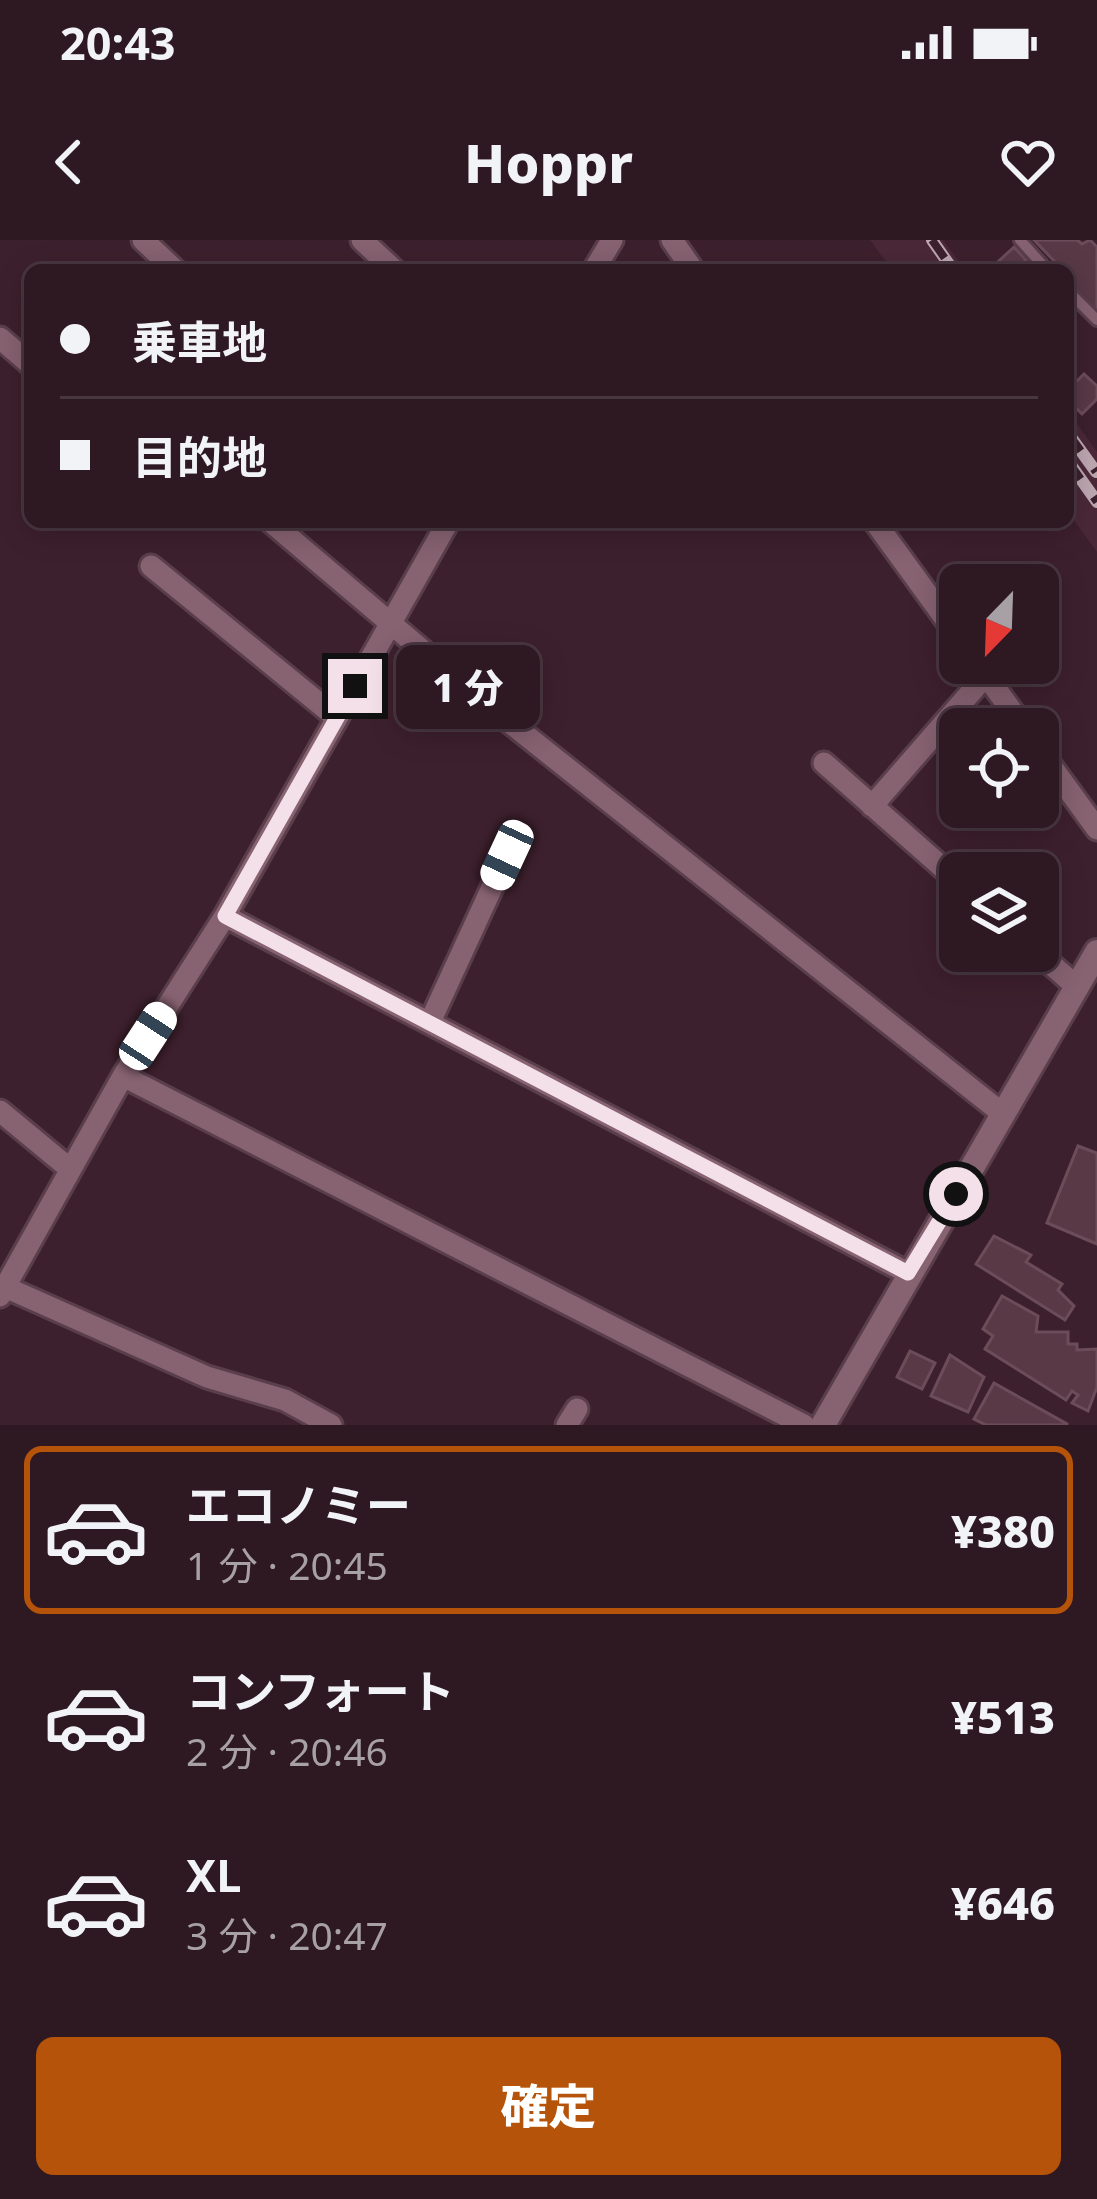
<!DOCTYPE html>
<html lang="ja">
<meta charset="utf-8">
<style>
:root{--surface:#2e1822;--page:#3a252f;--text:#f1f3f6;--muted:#a7a0a5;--line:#493740;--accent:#b45309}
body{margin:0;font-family:"Noto Sans","Noto Sans JP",sans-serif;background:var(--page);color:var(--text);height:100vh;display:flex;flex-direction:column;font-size:45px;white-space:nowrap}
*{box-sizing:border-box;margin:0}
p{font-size:39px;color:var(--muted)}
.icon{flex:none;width:66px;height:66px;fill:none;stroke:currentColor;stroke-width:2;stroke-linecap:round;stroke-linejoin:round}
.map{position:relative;height:1185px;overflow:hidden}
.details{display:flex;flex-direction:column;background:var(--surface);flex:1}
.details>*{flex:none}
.hud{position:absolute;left:24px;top:24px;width:1050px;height:264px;border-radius:18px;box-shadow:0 6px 30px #0003,0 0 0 3px var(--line);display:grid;align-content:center;height:264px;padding:0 36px;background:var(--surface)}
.needle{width:78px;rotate:203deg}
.controls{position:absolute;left:939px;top:324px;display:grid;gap:24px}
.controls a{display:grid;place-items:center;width:120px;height:120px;border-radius:18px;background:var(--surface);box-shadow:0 6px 30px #0003,0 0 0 3px var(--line);font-size:60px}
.end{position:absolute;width:54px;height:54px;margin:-27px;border:15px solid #f4e0e8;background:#111;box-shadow:0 0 0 6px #111}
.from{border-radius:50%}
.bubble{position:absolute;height:84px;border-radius:18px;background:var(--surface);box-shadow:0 6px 30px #0003,0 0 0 3px var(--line);font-size:39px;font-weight:800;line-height:84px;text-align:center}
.car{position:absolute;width:36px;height:72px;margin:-36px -18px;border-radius:15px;box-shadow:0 0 9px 3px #0007;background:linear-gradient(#fff 24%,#345 0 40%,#fff 0 76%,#345 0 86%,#fff 0)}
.hud b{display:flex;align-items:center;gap:42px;height:114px;font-size:45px}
.hud b+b{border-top:3px solid var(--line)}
.hud i{width:30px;height:30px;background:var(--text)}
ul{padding:21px 0 0;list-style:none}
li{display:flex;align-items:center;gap:36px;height:168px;margin:0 24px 18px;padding:0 12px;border:6px solid transparent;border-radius:18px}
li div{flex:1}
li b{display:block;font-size:45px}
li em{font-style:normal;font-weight:800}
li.on{border-color:var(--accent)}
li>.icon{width:108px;height:108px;stroke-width:1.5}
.primary-button{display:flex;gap:24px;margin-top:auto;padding:24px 36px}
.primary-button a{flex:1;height:138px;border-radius:18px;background:var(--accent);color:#fff;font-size:48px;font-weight:800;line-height:138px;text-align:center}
.status{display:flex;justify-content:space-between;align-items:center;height:84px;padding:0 60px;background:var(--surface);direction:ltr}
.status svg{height:33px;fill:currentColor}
header{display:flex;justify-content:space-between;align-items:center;height:156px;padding:0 36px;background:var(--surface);font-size:54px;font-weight:800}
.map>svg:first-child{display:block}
.built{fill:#4b2838}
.building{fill:#593946;stroke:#6d4c5a;stroke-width:3}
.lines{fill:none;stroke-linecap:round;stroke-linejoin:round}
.service-casing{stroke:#5a3f4b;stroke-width:16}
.minor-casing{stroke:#5a3f4b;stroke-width:27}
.tertiary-casing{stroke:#5a3f4b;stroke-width:30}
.service{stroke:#876271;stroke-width:10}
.minor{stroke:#876271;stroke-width:21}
.tertiary{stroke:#876271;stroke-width:24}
.rail-casing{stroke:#bea8b1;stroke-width:12}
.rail{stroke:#3d202d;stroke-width:8;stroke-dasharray:22;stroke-linecap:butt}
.route{stroke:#f4e0e8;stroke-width:15}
</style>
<div class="status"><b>20:43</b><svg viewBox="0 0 49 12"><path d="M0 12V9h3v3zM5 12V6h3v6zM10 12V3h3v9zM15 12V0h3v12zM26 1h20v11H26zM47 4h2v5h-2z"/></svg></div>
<header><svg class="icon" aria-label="back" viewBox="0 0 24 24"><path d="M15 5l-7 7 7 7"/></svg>Hoppr<svg class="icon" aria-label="heart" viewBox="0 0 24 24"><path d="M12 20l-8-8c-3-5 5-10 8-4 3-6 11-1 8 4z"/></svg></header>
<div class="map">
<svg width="1097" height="1185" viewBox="0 0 1097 1185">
<rect width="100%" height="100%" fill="#3d202d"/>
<path class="built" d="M870,0H943L965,30H892Z
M1068,171L1097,212V312L1068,272Z"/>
<path class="building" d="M1034,0H1077L1082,4L1090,0L1097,7V73L1068,42V30H1056L1058,25Z
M1014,7L1026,20L1015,30H989Z
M1084,134L1097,146V159L1082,174L1071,163L1074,160L1068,150Z
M1078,906L1097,913V1004L1047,983Z
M994,996L1031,1015L1026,1022L1062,1044L1058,1050L1074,1066L1065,1080L976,1024Z
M1002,1056L1038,1076L1036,1092H1068V1104H1077V1110L1097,1109V1147L1088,1171L1072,1163L1078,1155L1072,1151L1066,1160L985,1109L993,1096L983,1089Z
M910,1111L935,1123L922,1149L897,1137Z
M950,1115L984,1137L968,1172L931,1156Z
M994,1143L1067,1184V1185H986L974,1179Z"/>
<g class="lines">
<defs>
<path id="service" d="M1020,0L1047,30
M1068,51L1097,80"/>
<path id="minor" d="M143,0L175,30
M362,0L394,30
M672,0L693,30
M594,30L612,0
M0,98L30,124
M271,282L480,459L1003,874
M875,282L960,399
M151,326L337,478
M977,423L1025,489
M1038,508L1097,589
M824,523L960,643
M872,566L986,435
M225,676L908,1033
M1036,711L1077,747
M430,782L507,615
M123,836L804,1185
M0,871L70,929
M5,1047L207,1137L285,1160L331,1185
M0,1056L123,836L225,676L448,282
M567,1185L577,1169"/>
<path id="tertiary" d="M823,1185L1097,712"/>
</defs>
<use href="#service" class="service-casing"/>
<use href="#minor" class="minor-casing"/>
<use href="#tertiary" class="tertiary-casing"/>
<use href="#service" class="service"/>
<use href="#minor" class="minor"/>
<use href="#tertiary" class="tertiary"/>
<defs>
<path id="rail" d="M932,0L953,30
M1068,193L1096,232
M1068,221L1097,262"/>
</defs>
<use href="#rail" class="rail-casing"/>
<use href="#rail" class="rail"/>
</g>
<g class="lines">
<path class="route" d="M355,446L225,676L908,1033L956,954"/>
</g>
</svg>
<div class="controls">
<a><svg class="needle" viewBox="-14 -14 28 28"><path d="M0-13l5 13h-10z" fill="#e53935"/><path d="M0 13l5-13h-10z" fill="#a7a0a5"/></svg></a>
<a><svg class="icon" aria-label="locate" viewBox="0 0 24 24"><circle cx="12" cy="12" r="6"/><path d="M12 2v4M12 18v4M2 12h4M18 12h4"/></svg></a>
<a><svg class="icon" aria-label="layers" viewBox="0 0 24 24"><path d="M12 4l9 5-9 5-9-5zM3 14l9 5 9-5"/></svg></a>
</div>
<i class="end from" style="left:956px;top:954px"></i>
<i class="end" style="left:355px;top:446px"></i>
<div class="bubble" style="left:396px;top:405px;width:144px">1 分</div>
<i class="car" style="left:507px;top:615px;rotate:205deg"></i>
<i class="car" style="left:148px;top:796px;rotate:33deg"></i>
<div class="hud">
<b><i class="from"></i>乗車地</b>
<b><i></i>目的地</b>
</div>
</div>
<section class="details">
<ul>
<li class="on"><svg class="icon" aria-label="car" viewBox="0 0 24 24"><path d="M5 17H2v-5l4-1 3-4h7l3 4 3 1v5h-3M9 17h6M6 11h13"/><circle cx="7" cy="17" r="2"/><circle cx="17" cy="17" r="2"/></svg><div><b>エコノミー</b><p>1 分 · 20:45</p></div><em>¥380</em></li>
<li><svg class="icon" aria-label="car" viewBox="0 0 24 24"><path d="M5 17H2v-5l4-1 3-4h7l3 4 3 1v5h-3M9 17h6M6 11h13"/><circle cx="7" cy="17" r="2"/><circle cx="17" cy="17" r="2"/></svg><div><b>コンフォート</b><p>2 分 · 20:46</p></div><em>¥513</em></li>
<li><svg class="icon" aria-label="car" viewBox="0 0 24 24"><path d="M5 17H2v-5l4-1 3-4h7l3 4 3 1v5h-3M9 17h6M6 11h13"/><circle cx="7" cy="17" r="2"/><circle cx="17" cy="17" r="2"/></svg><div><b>XL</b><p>3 分 · 20:47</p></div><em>¥646</em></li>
</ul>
<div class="primary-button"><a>確定</a></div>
</section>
